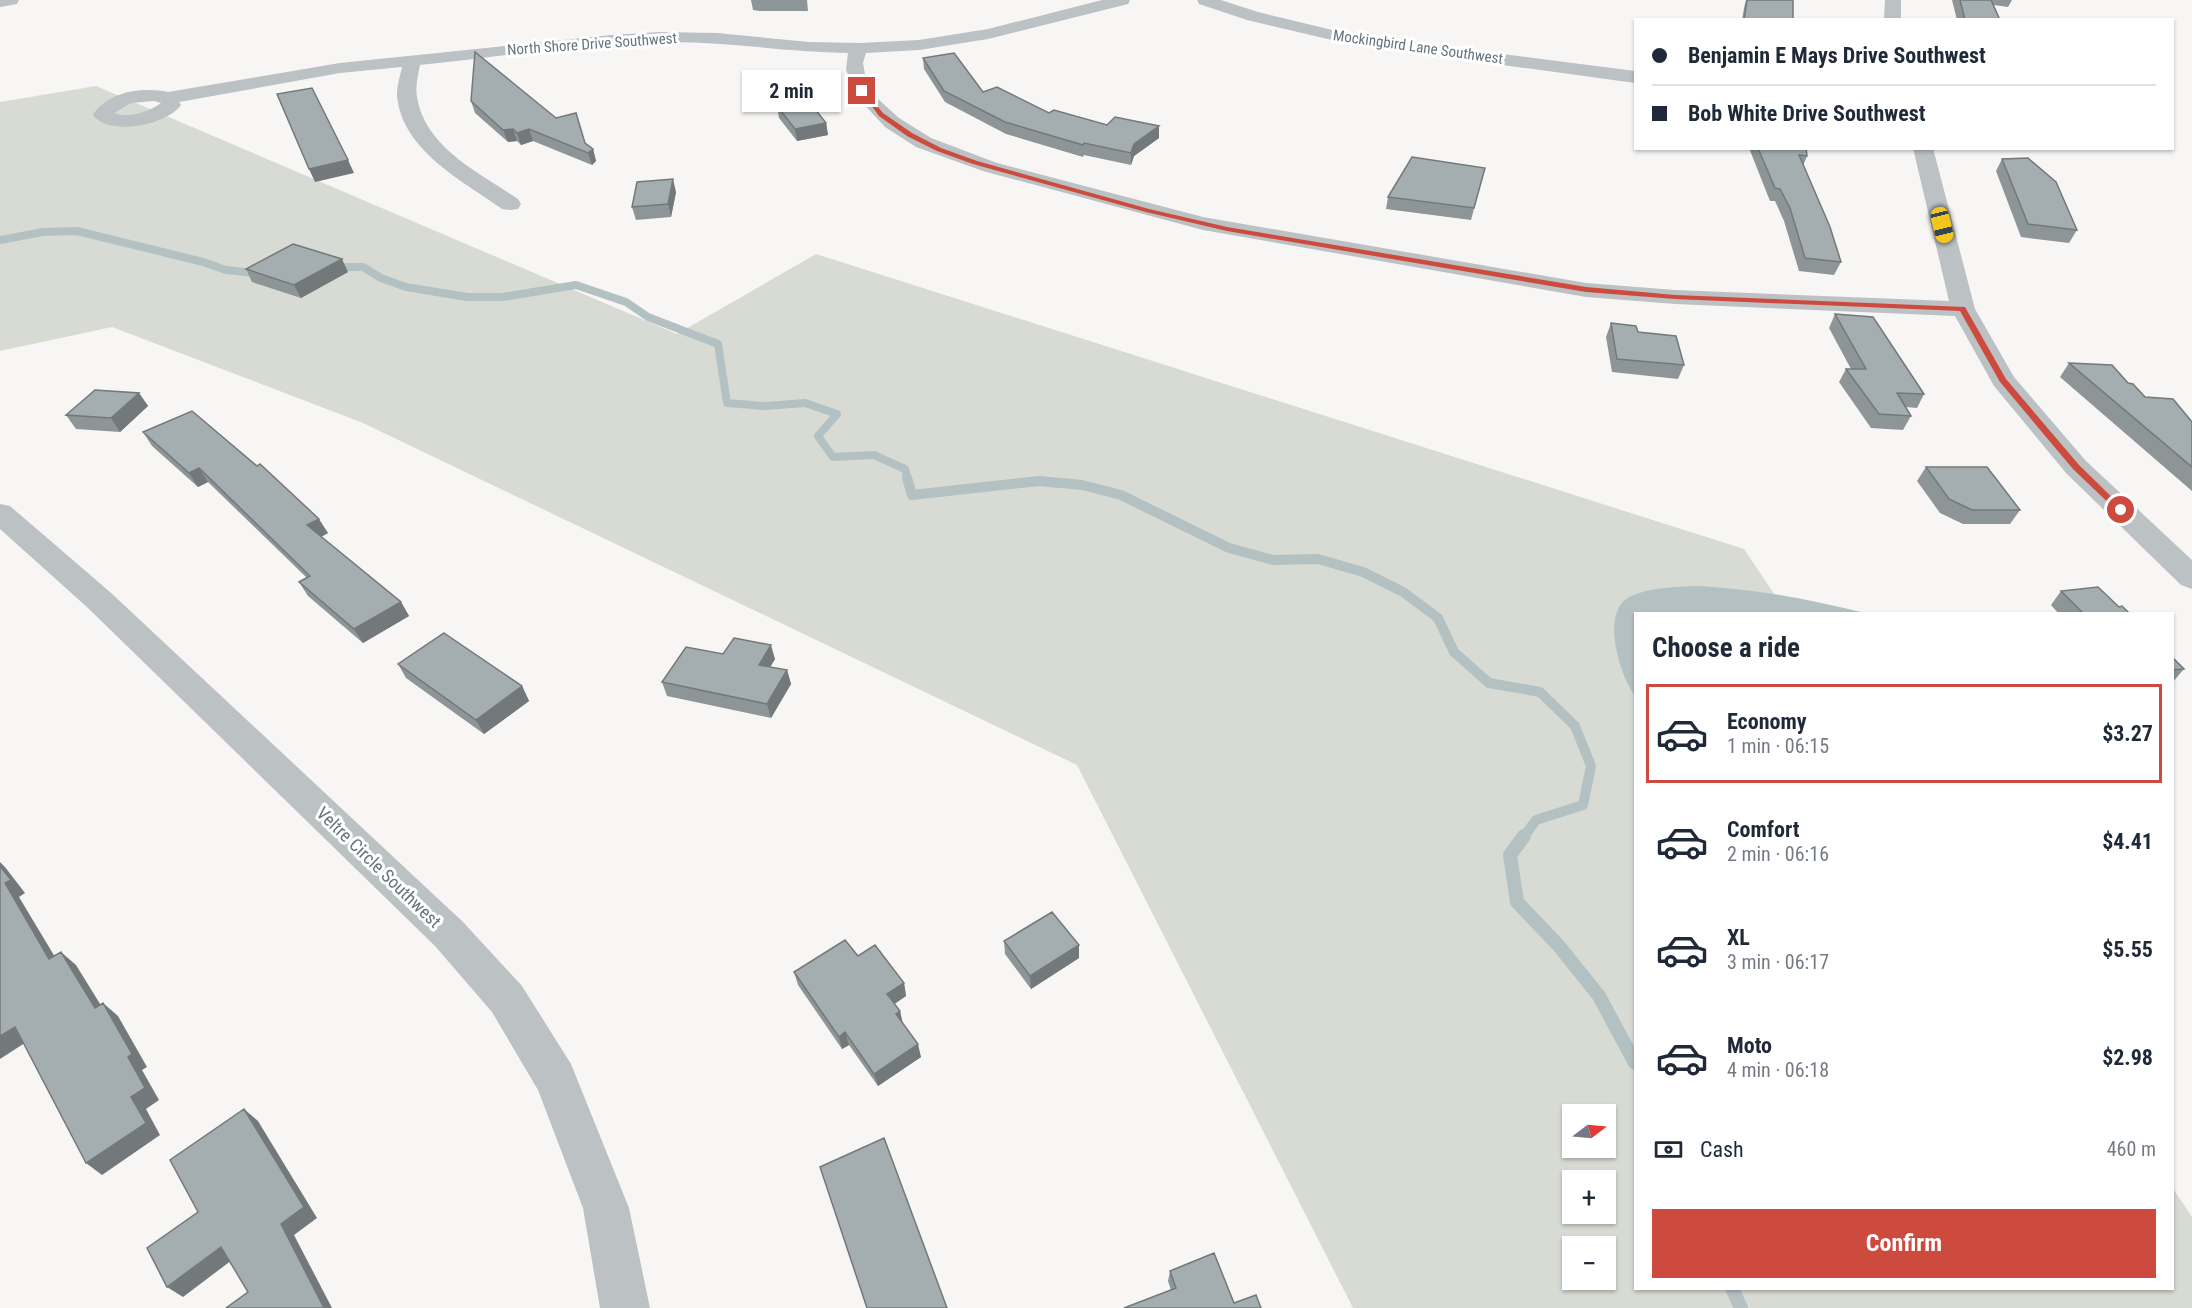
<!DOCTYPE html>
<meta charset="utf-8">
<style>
:root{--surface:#fff;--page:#f2f2f3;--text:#1f2937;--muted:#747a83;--line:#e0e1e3;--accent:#cd4a3e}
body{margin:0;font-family:"Roboto Condensed",sans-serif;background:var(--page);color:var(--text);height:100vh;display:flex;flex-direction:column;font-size:22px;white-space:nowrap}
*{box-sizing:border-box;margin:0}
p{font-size:20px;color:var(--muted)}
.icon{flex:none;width:33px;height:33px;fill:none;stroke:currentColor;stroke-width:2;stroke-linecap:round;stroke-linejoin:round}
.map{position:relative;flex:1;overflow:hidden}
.sheet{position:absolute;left:1634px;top:612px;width:540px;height:678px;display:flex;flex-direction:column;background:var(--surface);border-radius:0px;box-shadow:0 2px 4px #0004}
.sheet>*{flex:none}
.hud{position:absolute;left:1634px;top:18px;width:540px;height:132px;border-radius:0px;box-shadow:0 2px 4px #0004;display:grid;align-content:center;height:132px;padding:0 18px;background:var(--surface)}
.needle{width:39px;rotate:74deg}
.buttons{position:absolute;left:1562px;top:1104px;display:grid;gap:12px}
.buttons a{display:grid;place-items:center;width:54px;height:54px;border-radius:0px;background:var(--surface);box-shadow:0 2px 4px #0004;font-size:30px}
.end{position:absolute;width:27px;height:27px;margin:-14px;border:8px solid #cd4a3e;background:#fff;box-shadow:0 0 0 3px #fff}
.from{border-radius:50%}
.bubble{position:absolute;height:42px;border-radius:0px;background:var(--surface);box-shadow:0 2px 4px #0004;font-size:20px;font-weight:700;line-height:42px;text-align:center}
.car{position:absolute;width:18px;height:36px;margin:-18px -9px;border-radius:8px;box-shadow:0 0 4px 2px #0007;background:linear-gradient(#f5c518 24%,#345 0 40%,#f5c518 0 76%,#345 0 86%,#f5c518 0)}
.hud b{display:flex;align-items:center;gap:21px;height:57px;font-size:22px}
.hud b+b{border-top:2px solid var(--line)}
.hud i{width:15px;height:15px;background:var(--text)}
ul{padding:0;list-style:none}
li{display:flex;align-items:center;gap:18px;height:99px;margin:0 12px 9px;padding:0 6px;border:3px solid transparent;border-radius:0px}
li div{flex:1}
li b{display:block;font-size:22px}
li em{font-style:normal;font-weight:700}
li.on{border-color:var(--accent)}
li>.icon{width:54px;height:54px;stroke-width:1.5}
h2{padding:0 18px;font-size:27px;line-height:72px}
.pay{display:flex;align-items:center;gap:15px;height:66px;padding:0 18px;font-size:22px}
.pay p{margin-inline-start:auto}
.cta{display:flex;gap:12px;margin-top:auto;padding:12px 18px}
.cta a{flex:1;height:69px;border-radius:0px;background:var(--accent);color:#fff;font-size:24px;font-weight:700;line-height:69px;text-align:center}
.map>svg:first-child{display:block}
.green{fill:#d7dbd4;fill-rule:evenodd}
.water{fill:#b4c1c3}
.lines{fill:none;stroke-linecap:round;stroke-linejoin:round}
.stream-far2{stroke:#b4c1c3;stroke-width:8}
.stream-far1{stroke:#b4c1c3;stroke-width:10}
.stream{stroke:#b4c1c3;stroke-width:14}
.minor{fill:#bcc1c3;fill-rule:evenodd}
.wall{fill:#8d9597}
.shaded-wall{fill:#73797b}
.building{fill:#a4adb0;stroke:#73797b;stroke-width:1.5}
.route{fill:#cd4a3e}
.labels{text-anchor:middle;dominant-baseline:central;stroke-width:6;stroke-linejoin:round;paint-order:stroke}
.far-street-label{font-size:15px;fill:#66757b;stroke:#fff}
.street-label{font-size:18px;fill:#66757b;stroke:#fff}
</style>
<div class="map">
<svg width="2192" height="1308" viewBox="0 0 2192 1308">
<rect width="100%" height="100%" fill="#f7f6f4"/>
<path class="green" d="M96,86L677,334L816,254L1744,549L1787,613L1635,614V1288H2172V1187L2192,1217V1308H1353L1077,765L363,423L112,327L0,351V102ZM1572,1114H1605V1148H1572ZM1572,1180H1605V1214H1572ZM1572,1246H1605V1280H1572Z"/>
<path class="water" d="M1698,586C1755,589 1809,599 1865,613L1635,614V696C1620,676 1600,613 1629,597C1649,587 1676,587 1698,586Z"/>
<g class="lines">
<path class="stream-far2" d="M0,240L43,232L77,231L203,262L226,270L262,274
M331,267H363L381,278L406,287L467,297H503L576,285L626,302L648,317L718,344L727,403L765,406L805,403L837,414L818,436L833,457L874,455L905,469L908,480"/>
<path class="stream-far1" d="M907,478L912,495L1039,481L1082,485L1121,495L1229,548L1273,560L1318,559L1363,572L1403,592L1438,618L1454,652L1489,683L1540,692L1575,726L1591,766L1583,805L1536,820L1523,838"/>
<path class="stream" d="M1524,836L1510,855L1517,902L1559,946L1599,996L1635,1063
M1732,1288L1741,1308"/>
<path class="minor" d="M0,0H19L17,4L0,7Z
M1102,0H1130L1128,4L988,39L919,50L866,53L863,63L865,74L878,99L899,118L931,138L997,163L1203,217L1586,283L1675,290L1949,301L1913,148H1933L1975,309L2014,377L2086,461L2192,560V589L2181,585L2066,473L1994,386L1955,316L1675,304L1586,297L1203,230L983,171L916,147L885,127L859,99L846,70L848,53C785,52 724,41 661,42C581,43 500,57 420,65C418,75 415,87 417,97C425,148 480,173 518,199L521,204L518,209L510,210L502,209C463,181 401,150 397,95C397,86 400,76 402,67L340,73L179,102L181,105C167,125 109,137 93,115C109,91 142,87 168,92L340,63L611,35L660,32L717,33L809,42L860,43L919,40L988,29ZM154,101L161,103C148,112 129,119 114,113L131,103Z
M1197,0H1221L1258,12L1349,34L1635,71V83L1349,44L1247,20L1199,4Z
M1885,0H1901V20H1884Z
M0,504L10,506L110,592L463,922L522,986L571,1064L629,1208L650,1308H600L583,1208L538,1090L492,1012L435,946L88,608L0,529Z"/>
</g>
<path class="wall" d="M751,0H807L808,11H760L753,10Z
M1746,0H1793V20H1742L1744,8Z
M1952,0H2012L2008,7L1994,5L2000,20H1957Z
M923,58L983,92L1049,113L1107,125L1159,126V138L1134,156L1131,165L1084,155L1083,157L1006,134L945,102L924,69Z
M471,101L585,143L593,149L596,161L592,165L533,141L521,145L517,141L508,142L475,113Z
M777,106L826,123L828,135L797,141L779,118Z
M1749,148H1806L1807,156L1803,166L1841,262L1834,275L1799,271L1784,221L1775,201H1770Z
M2002,159L2077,230L2069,243L2021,237L1996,171Z
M1485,168L1471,220L1386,209L1388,197Z
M676,192L671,217L636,220L632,207Z
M246,269L348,272L301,298L252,282Z
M1835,314L1924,394L1917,408L1906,407L1911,416L1903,430L1871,428L1839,382L1846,369H1851L1829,328Z
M1611,323L1684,365L1678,379L1612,372L1606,337Z
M2069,363L2128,383L2145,397L2192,422V491L2060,377Z
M139,393L148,406L120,432L76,429L66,415Z
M143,432L328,533L321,537L401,602L409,616L363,643L308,596L299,582L307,578L208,482L198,487L152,446Z
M1926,467L2020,510L2010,524H1963L1940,513L1917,481Z
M2061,591L2119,607L2130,614H2059L2051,605Z
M723,654L775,659L770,667L787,670L791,684L771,718L667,696L662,682Z
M2172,657L2184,669L2172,683Z
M398,664L522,686L529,701L484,734L406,678Z
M1004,941L1079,945V958L1031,989L1005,954Z
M858,956L904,983L906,996L894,1004L900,1011L902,1023L921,1057L878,1086L849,1045L842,1049L798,985L794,972Z
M1170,1271L1234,1303L1171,1290L1168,1281Z"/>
<path class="shaded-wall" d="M826,123L828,135L797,141L795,129Z
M1159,126V138L1134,156L1131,165V153L1134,144Z
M513,129L517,141L508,142L503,130Z
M529,129L533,141L521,145L517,133Z
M593,149L596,161L592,165L588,153Z
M348,160L354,173L315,182L309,169Z
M673,179L676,192L671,217L668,204Z
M342,259L348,272L301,298L294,285Z
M139,393L148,406L120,432L111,418Z
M199,468L208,482L198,487L189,473Z
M319,519L328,533L315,540L307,525Z
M401,602L409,616L363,643L354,629Z
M771,645L775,659L763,679L759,665Z
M787,670L791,684L771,718L767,704Z
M522,686L529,701L484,734L476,720Z
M0,862L5,867L25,893L19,897L64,972L49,959L5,883L0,866Z
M1079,945V958L1031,989L1030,976Z
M61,952L76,965L110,1020L95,1008Z
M904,983L906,996L890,1007L887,994Z
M103,1003L118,1016L147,1067L142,1070L159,1100L146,1109L160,1135L102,1175L86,1163L131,1097Z
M900,1011L903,1024L896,1014Z
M15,1027L31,1039L0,1059V1036Z
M845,1032L849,1045L842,1049L839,1037Z
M918,1044L921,1057L878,1086L874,1074Z
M244,1109L258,1121L317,1218L294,1235L332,1308H324L281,1224Z
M221,1247L236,1257L183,1297L167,1287Z"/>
<path class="building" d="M1747,0H1793V20H1744Z
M1960,0H1991L2000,20H1965Z
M475,52L556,118L576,113L585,143L593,149L588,153L529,129L517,133L513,129L503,130L471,101Z
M954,53L983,92L997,87L1049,113L1054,110L1107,125L1115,117L1159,126L1134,144L1131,153L1084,143L1083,145L1005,122L944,91L923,58Z
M312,88L348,160L309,169L277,94Z
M808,100L826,123L795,129L777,106Z
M1758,148H1806L1807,156L1799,155L1830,227L1841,262L1805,258L1790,208L1780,189L1775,188Z
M1412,157L1485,168L1474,208L1388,197Z
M2028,158L2056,182L2077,230L2028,224L2002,159Z
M673,179L668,204L632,207L637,182Z
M293,244L342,259L294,285L246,269Z
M1835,314L1873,317L1924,394L1897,393L1911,416L1879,414L1846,369H1866Z
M1611,323L1636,326L1638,332L1676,336L1684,365L1617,359Z
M2069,363L2112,365L2128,383L2133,384L2145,397L2173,399L2192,422V467Z
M95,390L139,393L111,418L66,415Z
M192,411L257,466L260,464L319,519L307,525L401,602L354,629L299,582L310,576L199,468L189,473L143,432Z
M1926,467H1987L2020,510H1972L1949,499Z
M2098,587L2119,607L2122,606L2130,614H2084L2061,591Z
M444,633L522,686L476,720L398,664Z
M734,638L771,645L759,665L787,670L767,704L662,682L686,647L723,654Z
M2172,657L2184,669L2172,670Z
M0,866L11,880L5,883L49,959L61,952L95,1008L103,1003L132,1054L128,1057L145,1088L131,1097L146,1123L86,1163L15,1027L0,1036Z
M1052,912L1079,945L1030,976L1004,941Z
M845,940L858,956L875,945L904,983L887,994L900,1011L896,1014L918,1044L874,1074L845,1032L839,1037L794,972Z
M244,1109L304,1207L281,1224L324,1308H226L248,1292L221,1247L167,1287L147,1248L198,1212L170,1160Z
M884,1138L947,1308H867L820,1167Z
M1214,1253L1234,1303L1256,1295L1261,1308H1124L1176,1288L1170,1271Z"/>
<path class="route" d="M860,90H864L883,113L912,133L941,148L977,161L1149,209L1227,227L1586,287L1675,295L1965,307L2006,379L2079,465L2125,510L2118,512L2073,469L2000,382L1960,311L1675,299L1586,292L1227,231L1146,212L973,164L937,151L907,136L879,116Z"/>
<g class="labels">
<g class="far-street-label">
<text transform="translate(592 44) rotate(-4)">North Shore Drive Southwest</text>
<text transform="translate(1418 47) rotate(8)">Mockingbird Lane Southwest</text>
</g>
<g class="street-label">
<text transform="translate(379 867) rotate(44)">Veltre Circle Southwest</text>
</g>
</g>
</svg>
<div class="buttons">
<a><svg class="needle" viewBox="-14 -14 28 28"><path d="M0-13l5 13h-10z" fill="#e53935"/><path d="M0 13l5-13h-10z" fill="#747a83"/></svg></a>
<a>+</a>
<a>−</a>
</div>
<i class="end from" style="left:2121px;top:510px"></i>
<i class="end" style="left:862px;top:91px"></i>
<div class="bubble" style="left:742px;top:70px;width:99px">2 min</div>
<i class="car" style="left:1942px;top:225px;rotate:166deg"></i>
<div class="hud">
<b><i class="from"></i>Benjamin E Mays Drive Southwest</b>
<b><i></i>Bob White Drive Southwest</b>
</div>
<section class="sheet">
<h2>Choose a ride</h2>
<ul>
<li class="on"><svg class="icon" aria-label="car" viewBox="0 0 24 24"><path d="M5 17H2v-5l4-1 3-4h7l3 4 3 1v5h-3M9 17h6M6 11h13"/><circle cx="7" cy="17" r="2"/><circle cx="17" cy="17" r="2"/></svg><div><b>Economy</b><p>1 min · 06:15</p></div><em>$3.27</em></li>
<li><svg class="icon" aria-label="car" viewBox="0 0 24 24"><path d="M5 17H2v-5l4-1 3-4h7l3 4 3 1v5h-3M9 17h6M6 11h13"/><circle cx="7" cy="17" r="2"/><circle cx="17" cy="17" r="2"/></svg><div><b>Comfort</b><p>2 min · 06:16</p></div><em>$4.41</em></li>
<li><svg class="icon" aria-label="car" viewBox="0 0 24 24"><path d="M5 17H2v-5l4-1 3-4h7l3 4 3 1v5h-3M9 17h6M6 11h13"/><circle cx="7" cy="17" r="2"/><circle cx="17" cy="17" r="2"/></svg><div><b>XL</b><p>3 min · 06:17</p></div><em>$5.55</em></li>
<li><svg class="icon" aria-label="car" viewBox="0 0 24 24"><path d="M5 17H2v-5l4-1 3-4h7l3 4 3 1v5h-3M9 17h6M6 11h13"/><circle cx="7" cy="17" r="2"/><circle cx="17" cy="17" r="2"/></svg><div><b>Moto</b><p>4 min · 06:18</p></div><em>$2.98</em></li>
</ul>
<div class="pay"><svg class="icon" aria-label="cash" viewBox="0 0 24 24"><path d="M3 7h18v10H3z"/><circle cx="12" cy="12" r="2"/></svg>Cash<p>460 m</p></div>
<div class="cta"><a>Confirm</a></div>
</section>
</div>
